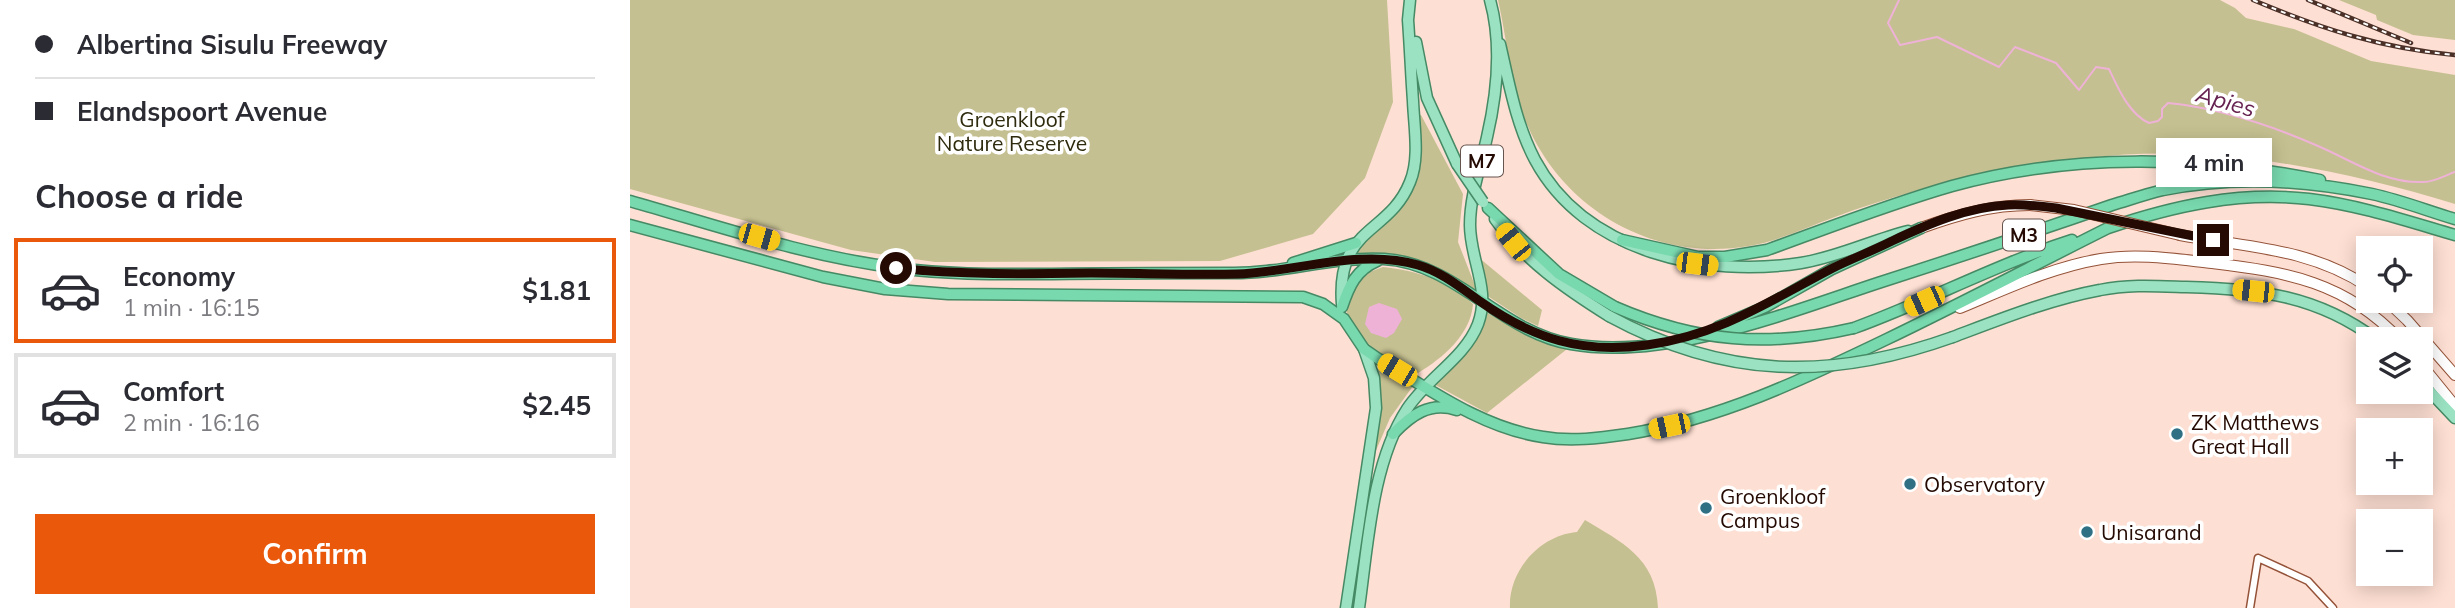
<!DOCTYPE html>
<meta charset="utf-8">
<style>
:root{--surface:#fff;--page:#f2f2f3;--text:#2b2b33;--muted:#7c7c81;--line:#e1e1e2;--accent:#ea580c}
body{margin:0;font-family:Mulish,sans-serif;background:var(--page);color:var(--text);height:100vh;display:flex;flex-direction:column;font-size:26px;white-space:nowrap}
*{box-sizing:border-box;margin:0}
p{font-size:23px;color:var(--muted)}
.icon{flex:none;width:38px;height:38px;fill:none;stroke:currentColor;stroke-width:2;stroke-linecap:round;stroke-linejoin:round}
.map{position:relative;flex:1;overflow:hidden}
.sheet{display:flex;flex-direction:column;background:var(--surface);width:630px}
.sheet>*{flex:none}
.guide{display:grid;align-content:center;height:154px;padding:0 35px;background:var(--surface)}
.buttons{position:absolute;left:1726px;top:236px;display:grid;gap:14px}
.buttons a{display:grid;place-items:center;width:77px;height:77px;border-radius:0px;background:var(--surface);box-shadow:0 4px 18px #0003;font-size:35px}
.end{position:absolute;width:32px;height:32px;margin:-16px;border:9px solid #240a02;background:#fff;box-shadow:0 0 0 4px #fff}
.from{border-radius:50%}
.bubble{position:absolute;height:49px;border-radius:0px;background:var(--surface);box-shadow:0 4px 18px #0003;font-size:23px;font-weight:700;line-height:49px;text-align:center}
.car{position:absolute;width:21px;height:42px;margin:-21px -10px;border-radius:9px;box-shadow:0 0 5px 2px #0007;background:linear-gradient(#f5c518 24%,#345 0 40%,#f5c518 0 76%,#345 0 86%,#f5c518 0)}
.guide b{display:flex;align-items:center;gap:24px;height:66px;font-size:26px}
.guide b+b{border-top:2px solid var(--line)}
.guide i{width:18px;height:18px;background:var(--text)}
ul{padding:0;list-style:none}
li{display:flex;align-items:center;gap:21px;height:105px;margin:0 14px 10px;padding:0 21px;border:4px solid var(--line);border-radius:0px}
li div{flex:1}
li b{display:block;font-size:26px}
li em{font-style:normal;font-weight:700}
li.on{border-color:var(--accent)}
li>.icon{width:63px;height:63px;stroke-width:1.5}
h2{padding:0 35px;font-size:32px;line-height:84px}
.button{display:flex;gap:14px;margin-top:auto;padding:14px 35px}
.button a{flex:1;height:80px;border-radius:0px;background:var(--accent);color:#fff;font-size:28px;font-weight:700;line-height:80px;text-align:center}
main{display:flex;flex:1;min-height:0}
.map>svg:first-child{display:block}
.green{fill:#c5c091}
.water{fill:#eeb2d7}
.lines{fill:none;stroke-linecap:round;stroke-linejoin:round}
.stream{stroke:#eeb2d7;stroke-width:2}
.minor-casing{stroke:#945238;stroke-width:9}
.secondary-casing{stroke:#945238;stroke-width:12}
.primary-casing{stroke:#458a65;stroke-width:13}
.trunk-casing{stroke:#458a65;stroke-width:13}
.minor{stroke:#fff;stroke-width:6}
.secondary{stroke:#fff;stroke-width:10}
.primary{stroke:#9ae2c2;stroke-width:10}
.trunk{stroke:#78d8ae;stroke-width:10}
.rail-casing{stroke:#4b3027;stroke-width:4.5}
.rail{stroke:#fff;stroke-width:2;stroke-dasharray:5;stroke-linecap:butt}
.secondary-bridge-casing{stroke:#945238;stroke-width:12;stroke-linecap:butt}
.primary-bridge-casing{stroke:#458a65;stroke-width:13;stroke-linecap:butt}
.trunk-bridge-casing{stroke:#458a65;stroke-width:13;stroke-linecap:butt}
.secondary-bridge{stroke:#fff;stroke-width:10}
.primary-bridge{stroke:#9ae2c2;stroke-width:10}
.trunk-bridge{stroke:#78d8ae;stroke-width:10}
.route{stroke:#240a02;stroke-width:9}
.poi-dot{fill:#307084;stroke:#fff;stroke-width:2.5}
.labels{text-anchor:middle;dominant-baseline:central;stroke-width:7;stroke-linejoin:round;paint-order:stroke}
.shield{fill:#fff;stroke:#66544e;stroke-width:2}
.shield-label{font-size:19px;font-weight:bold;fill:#240a02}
.park-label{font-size:21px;fill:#2e2a0d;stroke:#fff}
.poi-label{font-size:21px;fill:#240a02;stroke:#fff;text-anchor:start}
.water-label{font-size:23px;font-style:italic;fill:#652150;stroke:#fff}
</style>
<main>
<section class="sheet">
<div class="guide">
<b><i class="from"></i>Albertina Sisulu Freeway</b>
<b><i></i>Elandspoort Avenue</b>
</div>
<h2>Choose a ride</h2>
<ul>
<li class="on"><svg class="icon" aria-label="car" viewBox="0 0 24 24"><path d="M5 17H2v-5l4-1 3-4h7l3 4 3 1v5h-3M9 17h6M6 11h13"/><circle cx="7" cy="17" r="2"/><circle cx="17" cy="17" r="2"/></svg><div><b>Economy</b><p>1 min · 16:15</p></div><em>$1.81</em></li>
<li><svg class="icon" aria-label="car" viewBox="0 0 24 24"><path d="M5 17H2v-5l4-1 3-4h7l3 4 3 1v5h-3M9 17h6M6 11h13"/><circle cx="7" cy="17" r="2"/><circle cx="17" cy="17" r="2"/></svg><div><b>Comfort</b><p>2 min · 16:16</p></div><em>$2.45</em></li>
</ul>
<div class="button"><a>Confirm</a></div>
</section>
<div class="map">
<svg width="1825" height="608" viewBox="0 0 1825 608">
<rect width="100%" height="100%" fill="#fedfd3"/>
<path class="green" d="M0,0H757L763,102L735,178L683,234L590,261L305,262L221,250L0,189Z
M868,0H1590L1605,8L1616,18L1664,29L1741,61L1825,75V204C1706,168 1582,143 1457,158C1433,161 1409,167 1385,171C1352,177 1318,181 1285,191C1258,199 1231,207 1205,217C1177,227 1149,241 1119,246C1029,262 939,214 900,131C881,91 878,44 868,0Z
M1709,0H1825V40L1783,35L1747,20L1746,15Z
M791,115L833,194L828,242L846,288L843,290C806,262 767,249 721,254L783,188L786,116Z
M848,257L912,310L908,326L891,318L856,295Z
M753,267C788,271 817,280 843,304C841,334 813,358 788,373C765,364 741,353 725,333C720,326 718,314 715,306C725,281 727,276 753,267Z
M854,311L903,339L937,349L857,413L800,382L833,352Z
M744,367L783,386L760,418L744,455C749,422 755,400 744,367Z
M955,520C991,542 1026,557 1028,608H880C878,571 910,535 947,532Z"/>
<path class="water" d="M749,303L767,309L772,319L764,333L756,338L741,333L735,324L739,307Z"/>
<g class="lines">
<path class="stream" d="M1269,0L1258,23L1270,45L1307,37L1369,67L1385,47L1426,63L1449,90L1466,67L1479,69C1488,88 1499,114 1519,123L1528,121L1532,117V109L1538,103C1590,108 1640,125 1688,146C1723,161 1755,184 1794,182C1804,182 1816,175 1825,172"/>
<defs>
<path id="minor" d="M1620,608L1628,558L1678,581L1703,608"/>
<path id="secondary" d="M1291,228C1327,215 1361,205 1400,205
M1550,235C1615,247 1681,248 1738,287
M1757,301L1777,320L1825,375
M1330,308C1376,289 1422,267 1471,259C1508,253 1545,259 1582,263C1657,272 1716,282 1770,340
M1790,363L1825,406"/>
<path id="primary" d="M786,42L797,98L827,164
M870,44C879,83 886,124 905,160C955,253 1076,278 1171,263C1208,257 1242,240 1278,231
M865,219C895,261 936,289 979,316
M712,304C706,226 759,235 780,182C790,158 784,127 783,101C781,74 780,47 778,20L780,0
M1323,337C1371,319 1421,299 1470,290C1499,284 1527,286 1556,287C1629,289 1687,295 1747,340
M1790,381L1825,418
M716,608L746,408L744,378L734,349
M729,608C738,544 742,463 777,409C797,378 835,358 848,324C861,289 840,260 840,225C840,195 851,165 857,137C867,94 872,43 860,0"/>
<path id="trunk" d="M0,201C88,226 178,257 269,268C320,275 372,274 423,274C482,273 541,273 600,273C652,274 703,256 754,259C826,263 870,332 941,344C1036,361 1157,313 1248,283C1326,258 1404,232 1482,205C1499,200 1516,194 1533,190C1602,176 1674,180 1742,194C1770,200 1798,211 1825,219
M858,208L929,274L985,307
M0,225L193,277L255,289L318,294L673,297L693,304L714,319L734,349L747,358C799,389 852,428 913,437C941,442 970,438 998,434C1090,419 1172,380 1255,340C1330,304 1404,265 1478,228C1543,206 1609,191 1679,199C1729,205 1777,221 1825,235
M992,240L1068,257H1095L1137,250C1198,228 1259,204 1322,186C1441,153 1571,156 1690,180
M663,263L726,243
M712,307C719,286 726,270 747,261
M1088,327L1135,307L1202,269L1291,228
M1224,328C1298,301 1367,264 1442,240
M763,434C781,415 800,401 827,410"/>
</defs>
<use href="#minor" class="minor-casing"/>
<use href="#secondary" class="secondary-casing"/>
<use href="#primary" class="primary-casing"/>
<use href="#trunk" class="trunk-casing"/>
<use href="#minor" class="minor"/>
<use href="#secondary" class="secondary"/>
<use href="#primary" class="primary"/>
<use href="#trunk" class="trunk"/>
<defs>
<path id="rail" d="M1623,0C1692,29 1750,48 1825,55
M1678,0L1781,43"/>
</defs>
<use href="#rail" class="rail-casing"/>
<use href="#rail" class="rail"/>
<defs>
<path id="secondary-bridge" d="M1400,205L1444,210L1550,235"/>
<path id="primary-bridge" d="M827,164L853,202
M979,316C1095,379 1200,381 1323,337"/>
<path id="trunk-bridge" d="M985,307C1066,342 1138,348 1224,328"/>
</defs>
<use href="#secondary-bridge" class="secondary-bridge-casing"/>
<use href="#primary-bridge" class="primary-bridge-casing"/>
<use href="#trunk-bridge" class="trunk-bridge-casing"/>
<use href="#secondary-bridge" class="secondary-bridge"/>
<use href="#primary-bridge" class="primary-bridge"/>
<use href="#trunk-bridge" class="trunk-bridge"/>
</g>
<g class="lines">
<path class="route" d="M266,268C331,275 396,274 461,273C509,273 558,275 607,274C666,272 730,248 788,265C812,272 831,288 851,302C904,339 952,354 1017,345C1089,335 1138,302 1201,269C1221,259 1242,251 1262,241C1298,224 1337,207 1378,205C1394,204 1410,206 1426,208L1583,240"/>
</g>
<g class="poi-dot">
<circle cx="1547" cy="434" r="7"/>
<circle cx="1280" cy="484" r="7"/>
<circle cx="1076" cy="508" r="7"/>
<circle cx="1457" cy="532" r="7"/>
</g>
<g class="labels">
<g class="shield">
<rect x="831" y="145.5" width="42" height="31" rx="5"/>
<rect x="1373" y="219.5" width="42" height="31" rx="5"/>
</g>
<g class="shield-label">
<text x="852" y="161">M7</text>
<text x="1394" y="235">M3</text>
</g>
<g class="park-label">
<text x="382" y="119">Groenkloof<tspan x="382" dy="24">Nature Reserve</tspan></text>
</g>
<g class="poi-label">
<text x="1561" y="422">ZK Matthews<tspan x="1561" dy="24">Great Hall</tspan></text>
<text x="1294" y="484">Observatory</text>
<text x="1090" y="496">Groenkloof<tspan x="1090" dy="24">Campus</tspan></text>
<text x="1471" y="532">Unisarand</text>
</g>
<g class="water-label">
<text transform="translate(1596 101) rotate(16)">Apies</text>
</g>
</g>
</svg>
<div class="buttons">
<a><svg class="icon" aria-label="locate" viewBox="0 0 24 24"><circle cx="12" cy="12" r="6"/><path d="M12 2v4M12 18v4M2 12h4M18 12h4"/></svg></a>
<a><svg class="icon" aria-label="layers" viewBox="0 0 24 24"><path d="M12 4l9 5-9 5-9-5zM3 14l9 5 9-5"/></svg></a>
<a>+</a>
<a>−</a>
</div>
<i class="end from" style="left:266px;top:268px"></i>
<i class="end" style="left:1583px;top:240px"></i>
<div class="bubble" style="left:1526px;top:138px;width:116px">4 min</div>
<i class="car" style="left:129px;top:237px;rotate:106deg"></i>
<i class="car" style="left:883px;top:242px;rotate:321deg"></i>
<i class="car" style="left:1067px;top:264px;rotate:97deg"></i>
<i class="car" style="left:1623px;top:291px;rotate:276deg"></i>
<i class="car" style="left:1294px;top:301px;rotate:246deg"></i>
<i class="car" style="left:767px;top:370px;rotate:301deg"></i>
<i class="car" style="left:1039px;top:426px;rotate:258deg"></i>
</div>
</main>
